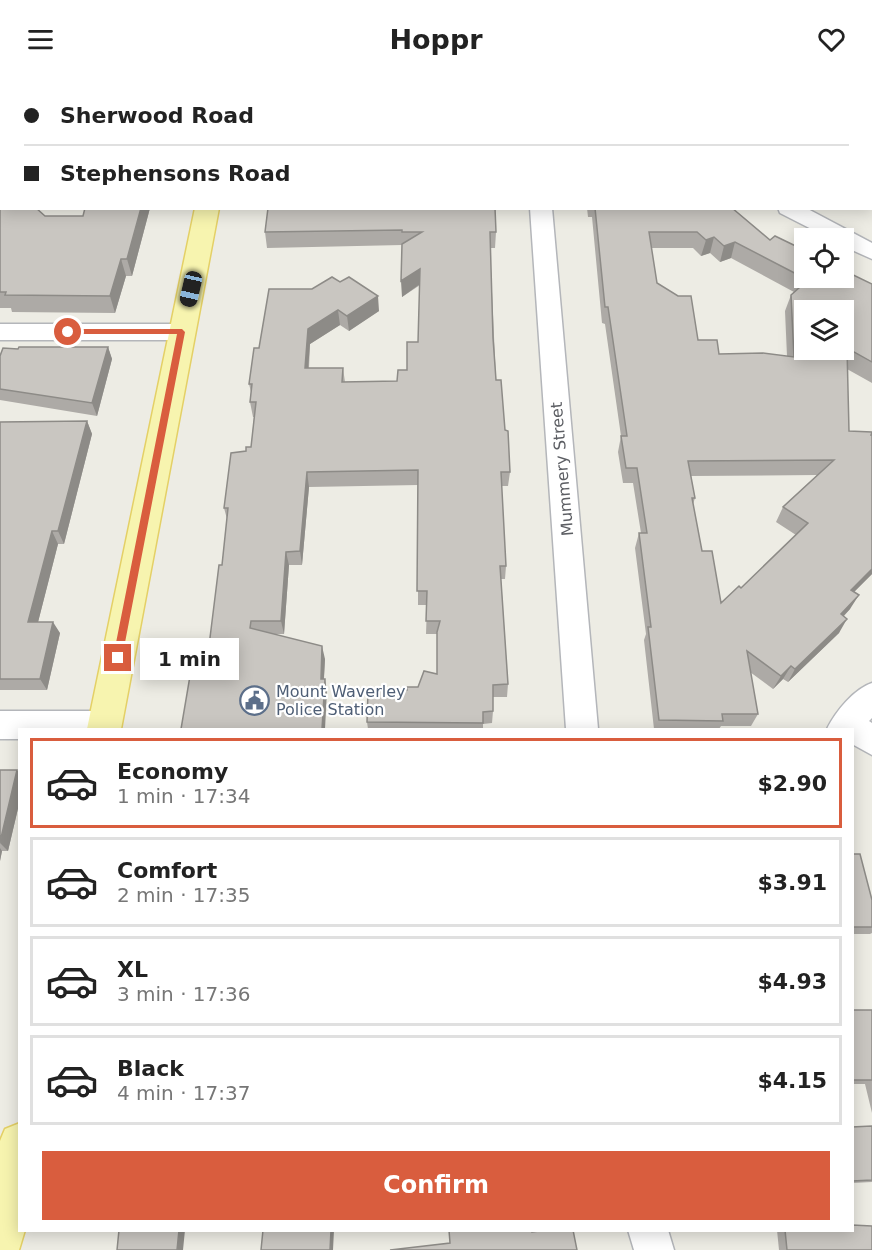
<!DOCTYPE html>
<meta charset="utf-8">
<style>
:root{--surface:#fff;--page:#f6f6f6;--text:#222;--muted:#767676;--line:#e0e0e0;--accent:#d95d3e}
body{margin:0;font-family:"DejaVu Sans",sans-serif;background:var(--page);color:var(--text);height:100vh;display:flex;flex-direction:column;font-size:22px;white-space:nowrap}
*{box-sizing:border-box;margin:0}
p{font-size:20px;color:var(--muted)}
.icon{flex:none;width:33px;height:33px;fill:none;stroke:currentColor;stroke-width:2;stroke-linecap:round;stroke-linejoin:round}
.map{position:relative;flex:1;overflow:hidden}
.details{position:absolute;left:18px;top:650px;width:836px;height:504px;display:flex;flex-direction:column;background:var(--surface);border-radius:0px;box-shadow:0 3px 15px #0003}
.details>*{flex:none}
.guide{position:absolute;left:0px;top:0px;width:873px;height:132px;box-shadow:0 3px 15px #0003;display:grid;align-content:center;height:132px;padding:0 24px;background:var(--surface)}
.tools{position:absolute;left:794px;top:150px;display:grid;gap:12px}
.tools a{display:grid;place-items:center;width:60px;height:60px;border-radius:0px;background:var(--surface);box-shadow:0 3px 15px #0003;font-size:30px}
.end{position:absolute;width:27px;height:27px;margin:-14px;border:8px solid #d95d3e;background:#fff;box-shadow:0 0 0 3px #fff}
.from{border-radius:50%}
.bubble{position:absolute;height:42px;border-radius:0px;background:var(--surface);box-shadow:0 3px 15px #0003;font-size:20px;font-weight:700;line-height:42px;text-align:center}
.car{position:absolute;width:18px;height:36px;margin:-18px -9px;border-radius:8px;box-shadow:0 0 4px 2px #0007;background:linear-gradient(#222 24%,#8ab4d8 0 40%,#222 0 76%,#8ab4d8 0 86%,#222 0)}
.guide b{display:flex;align-items:center;gap:21px;height:57px;font-size:22px}
.guide b+b{border-top:2px solid var(--line)}
.guide i{width:15px;height:15px;background:var(--text)}
ul{padding:10px 0 0;list-style:none}
li{display:flex;align-items:center;gap:18px;height:90px;margin:0 12px 9px;padding:0 12px;border:3px solid var(--line);border-radius:0px}
li div{flex:1}
li b{display:block;font-size:22px}
li em{font-style:normal;font-weight:700}
li.current{border-color:var(--accent)}
li>.icon{width:54px;height:54px;stroke-width:1.5}
.primary-button{display:flex;gap:12px;margin-top:auto;padding:12px 24px}
.primary-button a{flex:1;height:69px;border-radius:0px;background:var(--accent);color:#fff;font-size:24px;font-weight:700;line-height:69px;text-align:center}
header{display:flex;justify-content:space-between;align-items:center;height:78px;padding:0 24px;background:var(--surface);font-size:27px;font-weight:700}
.map>svg:first-child{display:block}
.lines{fill:none;stroke-linecap:round;stroke-linejoin:round}
.minor-casing{stroke:#b4b6ba;stroke-width:3}
.major-casing{stroke:#e4d066;stroke-width:3}
.minor{fill:#fff;fill-rule:evenodd}
.major{fill:#f7f4af;fill-rule:evenodd}
.wall{fill:#adaaa6;fill-rule:evenodd}
.shaded-wall{fill:#8d8b87}
.building{fill:#c9c6c1;stroke:#8d8b87;stroke-width:1.5;fill-rule:evenodd}
.route{fill:#d95d3e}
.labels{text-anchor:middle;dominant-baseline:central;stroke-width:4.5;stroke-linejoin:round;paint-order:stroke}
.street-label{font-size:16px;fill:#5c5e63;stroke:#fff}
.service-label{font-size:16px;fill:#4e5e75;stroke:#fff;text-anchor:start}
</style>
<header><svg class="icon" aria-label="menu" viewBox="0 0 24 24"><path d="M4 6h16M4 12h16M4 18h16"/></svg>Hoppr<svg class="icon" aria-label="heart" viewBox="0 0 24 24"><path d="M12 20l-8-8c-3-5 5-10 8-4 3-6 11-1 8 4z"/></svg></header>
<div class="map">
<svg width="872" height="1172" viewBox="0 0 872 1172">
<rect width="100%" height="100%" fill="#edece4"/>
<g class="lines">
<defs>
<path id="minor" d="M77,0H97V2H77Z
M383,0H403V2H383Z
M520,0H540L541,2H521Z
M0,9H2V21H0Z
M530,130H552L598,651H566Z
M778,130H806L872,165V181L843,168V160H829L780,135Z
M0,246H182L190,248L194,254L190,260L182,262H0Z
M872,605V640L869,643L872,645V677L852,666V651H827C836,633 854,611 872,605Z
M0,633H105L116,637L121,647L119,651H20V661H0Z
M628,1152H668L674,1172H634Z"/>
<path id="major" d="M222,0H244V2H222Z
M246,0H268V2H246Z
M195,130H219L121,651H87Z
M20,1045V1152H25L19,1172H0V1063L5,1051Z"/>
</defs>
<use href="#minor" class="minor-casing"/>
<use href="#major" class="major-casing"/>
<use href="#minor" class="minor"/>
<use href="#major" class="major"/>
</g>
<path class="wall" d="M134,0H211V2H134Z
M618,0H671L669,2H621Z
M0,16H2V90H0Z
M0,127L45,138H83L150,130L132,198H126L115,235L12,234L11,230H0Z
M268,130L496,154L495,170H490L496,302L505,352L510,394L508,408H501L506,488L505,501H501L508,606L507,619H493V633L492,645L483,646V651H368L367,644L407,612L418,609L437,596V556H426L427,527H418V407L309,409L302,487H289L284,556H273L325,581L324,601H325L327,613L206,592L222,487L227,441L224,430L246,373L251,369L254,339H253L250,324L251,314L249,306L259,270L269,211L379,233L349,253L340,247L310,266L309,290H343L345,304L397,303L407,292L418,264L420,207L402,219V167L267,170L265,154Z
M587,130H732L770,162L872,206V305L847,291L849,353L872,496L854,514L850,531L844,538L839,555L788,604L783,601L773,611L750,594L758,636L751,648H721L719,651H654L644,562L646,556L635,470L639,455H641L633,405H623L618,374L621,358L605,246L602,245L592,139H588ZM651,170H693L701,178L710,175L720,184L731,180L794,214L791,217L785,233L787,278L719,276L698,262L657,205ZM817,397L783,429L776,444L796,457L741,510L721,525L702,473L693,426L695,420L691,398Z
M108,269L112,281L97,338L0,322V278Z
M87,343L92,356L64,466H58L38,544L60,555L47,612H0V344Z
M0,692L20,695V722L8,773H2L0,783Z
M852,776L872,822V855L870,856H852Z
M852,932H872V1035L865,1006H852Z
M872,1048V1104L852,1105V1049Z
M777,1152H852L872,1172H779Z"/>
<path class="shaded-wall" d="M653,0H671L669,2H653Z
M141,130H150L132,198L127,181Z
M714,159L710,175L701,178L706,162Z
M735,164L731,180L720,184L724,168Z
M121,181L126,198L115,235L110,218Z
M420,191V206L402,219L401,203Z
M378,218L379,233L349,253L347,238Z
M338,232L340,247L310,266L307,305L305,290L308,251Z
M108,269L112,281L97,338L92,325Z
M87,343L92,356L64,466L58,453Z
M307,394L309,409L302,487L300,473Z
M52,453L58,466L35,556L28,544Z
M286,474L289,487L284,556L281,543Z
M872,491V496L842,526L851,512Z
M859,517L850,531L832,550L841,536Z
M847,541L839,555L788,604L795,591Z
M53,544L60,555L47,612L40,601Z
M322,568L325,581L323,614L321,601Z
M791,588L783,601L773,611L781,598Z
M325,601L327,613L325,651H322Z
M17,692L20,695V722L8,773L0,765Z
M0,770L2,773L0,783Z
M179,1152H185L183,1172H177Z
M331,1152H334L333,1172H330Z"/>
<path class="building" d="M275,0H379V2H275Z
M745,0H872V6V2H744Z
M0,16H2V73H0Z
M2,126V130H36L45,138H83L85,130H141L127,181H121L110,218L5,217L6,214H0V127Z
M268,130H495L496,154H490L493,260L496,302H501L505,352L508,353L510,394H501L506,488H500L508,606L493,607V633L483,634V645L367,644L368,612H407V609H418L424,593L437,596V554L440,543H426L427,513H417L418,392L307,394L300,473L286,474L281,543H251L250,550L322,568L321,601H325L322,651H181L191,592H206L219,487H222L228,430H224L231,375L246,373V369H251L256,324H250L252,306H249L254,270H259L269,211H312L332,199L340,204L349,199L378,218L347,238L338,232L308,251L305,290H343L342,304L397,303L398,292H407V264H418L420,191L401,203L402,166L422,154H402V152L265,154Z
M595,130H732L770,162L775,158L804,172V200H843V192L872,206V284L847,270L849,353L872,354L871,357H872V491L851,512L859,517L841,536L847,541L795,591L791,588L781,598L747,573L758,636H722L723,643L659,642L648,549H651L639,455H647L637,390H626L621,358H627L608,229H605ZM649,154H697L706,162L714,159L724,168L735,164L808,202L791,217L794,279L763,275L719,276L717,262H698L691,218H678L657,205ZM804,232H843V272H804ZM834,382L783,429L808,445L741,510L739,508L721,525L712,473H702L692,420H695L688,383Z
M19,269H108L92,325L0,311V278L3,270L18,271Z
M87,343L58,453H52L28,544H53L40,601H0V344Z
M0,692H17L0,764Z
M852,776H860L872,822V849H852Z
M852,932H872V1002H852Z
M872,1048V1102L852,1103V1049Z
M852,1147L872,1148V1172H787L785,1152H852Z
M119,1152H179L177,1172H117Z
M263,1152H331L330,1172H261Z
M449,1152H532V1154L547,1152H573L577,1172H390L450,1165Z"/>
<path class="route" d="M182,251L185,254L122,580L118,585L113,580L177,256H68L64,254L68,251Z"/>
<defs>
<symbol id="civic-ring" viewBox="-11 -11 22 22"><circle r="9.5" fill="#fff" stroke="#5c6f8a" stroke-width="1.5"/><path d="M-.6-6.5H3V-4.5H.6V-3L4-1V1h2V6H-6V1h2V-1L-.6-3ZM-1.2 2.5V6h2.4V2.5Z" fill="#5c6f8a"/></symbol>
</defs>
<g fill-rule="evenodd">
<use href="#civic-ring" x="238" y="606" width="33" height="33"/>
</g>
<g class="labels">
<g class="street-label">
<text transform="translate(562 391) rotate(-95)">Mummery Street</text>
</g>
<g class="service-label">
<text x="276" y="613">Mount Waverley<tspan x="276" dy="18">Police Station</tspan></text>
</g>
</g>
</svg>
<div class="tools">
<a><svg class="icon" aria-label="locate" viewBox="0 0 24 24"><circle cx="12" cy="12" r="6"/><path d="M12 2v4M12 18v4M2 12h4M18 12h4"/></svg></a>
<a><svg class="icon" aria-label="layers" viewBox="0 0 24 24"><path d="M12 4l9 5-9 5-9-5zM3 14l9 5 9-5"/></svg></a>
</div>
<i class="end from" style="left:68px;top:254px"></i>
<i class="end" style="left:118px;top:580px"></i>
<div class="bubble" style="left:140px;top:560px;width:99px">1 min</div>
<i class="car" style="left:191px;top:211px;rotate:193deg"></i>
<div class="guide">
<b><i class="from"></i>Sherwood Road</b>
<b><i></i>Stephensons Road</b>
</div>
<section class="details">
<ul>
<li class="current"><svg class="icon" aria-label="car" viewBox="0 0 24 24"><path d="M5 17H2v-5l4-1 3-4h7l3 4 3 1v5h-3M9 17h6M6 11h13"/><circle cx="7" cy="17" r="2"/><circle cx="17" cy="17" r="2"/></svg><div><b>Economy</b><p>1 min · 17:34</p></div><em>$2.90</em></li>
<li><svg class="icon" aria-label="car" viewBox="0 0 24 24"><path d="M5 17H2v-5l4-1 3-4h7l3 4 3 1v5h-3M9 17h6M6 11h13"/><circle cx="7" cy="17" r="2"/><circle cx="17" cy="17" r="2"/></svg><div><b>Comfort</b><p>2 min · 17:35</p></div><em>$3.91</em></li>
<li><svg class="icon" aria-label="car" viewBox="0 0 24 24"><path d="M5 17H2v-5l4-1 3-4h7l3 4 3 1v5h-3M9 17h6M6 11h13"/><circle cx="7" cy="17" r="2"/><circle cx="17" cy="17" r="2"/></svg><div><b>XL</b><p>3 min · 17:36</p></div><em>$4.93</em></li>
<li><svg class="icon" aria-label="car" viewBox="0 0 24 24"><path d="M5 17H2v-5l4-1 3-4h7l3 4 3 1v5h-3M9 17h6M6 11h13"/><circle cx="7" cy="17" r="2"/><circle cx="17" cy="17" r="2"/></svg><div><b>Black</b><p>4 min · 17:37</p></div><em>$4.15</em></li>
</ul>
<div class="primary-button"><a>Confirm</a></div>
</section>
</div>
